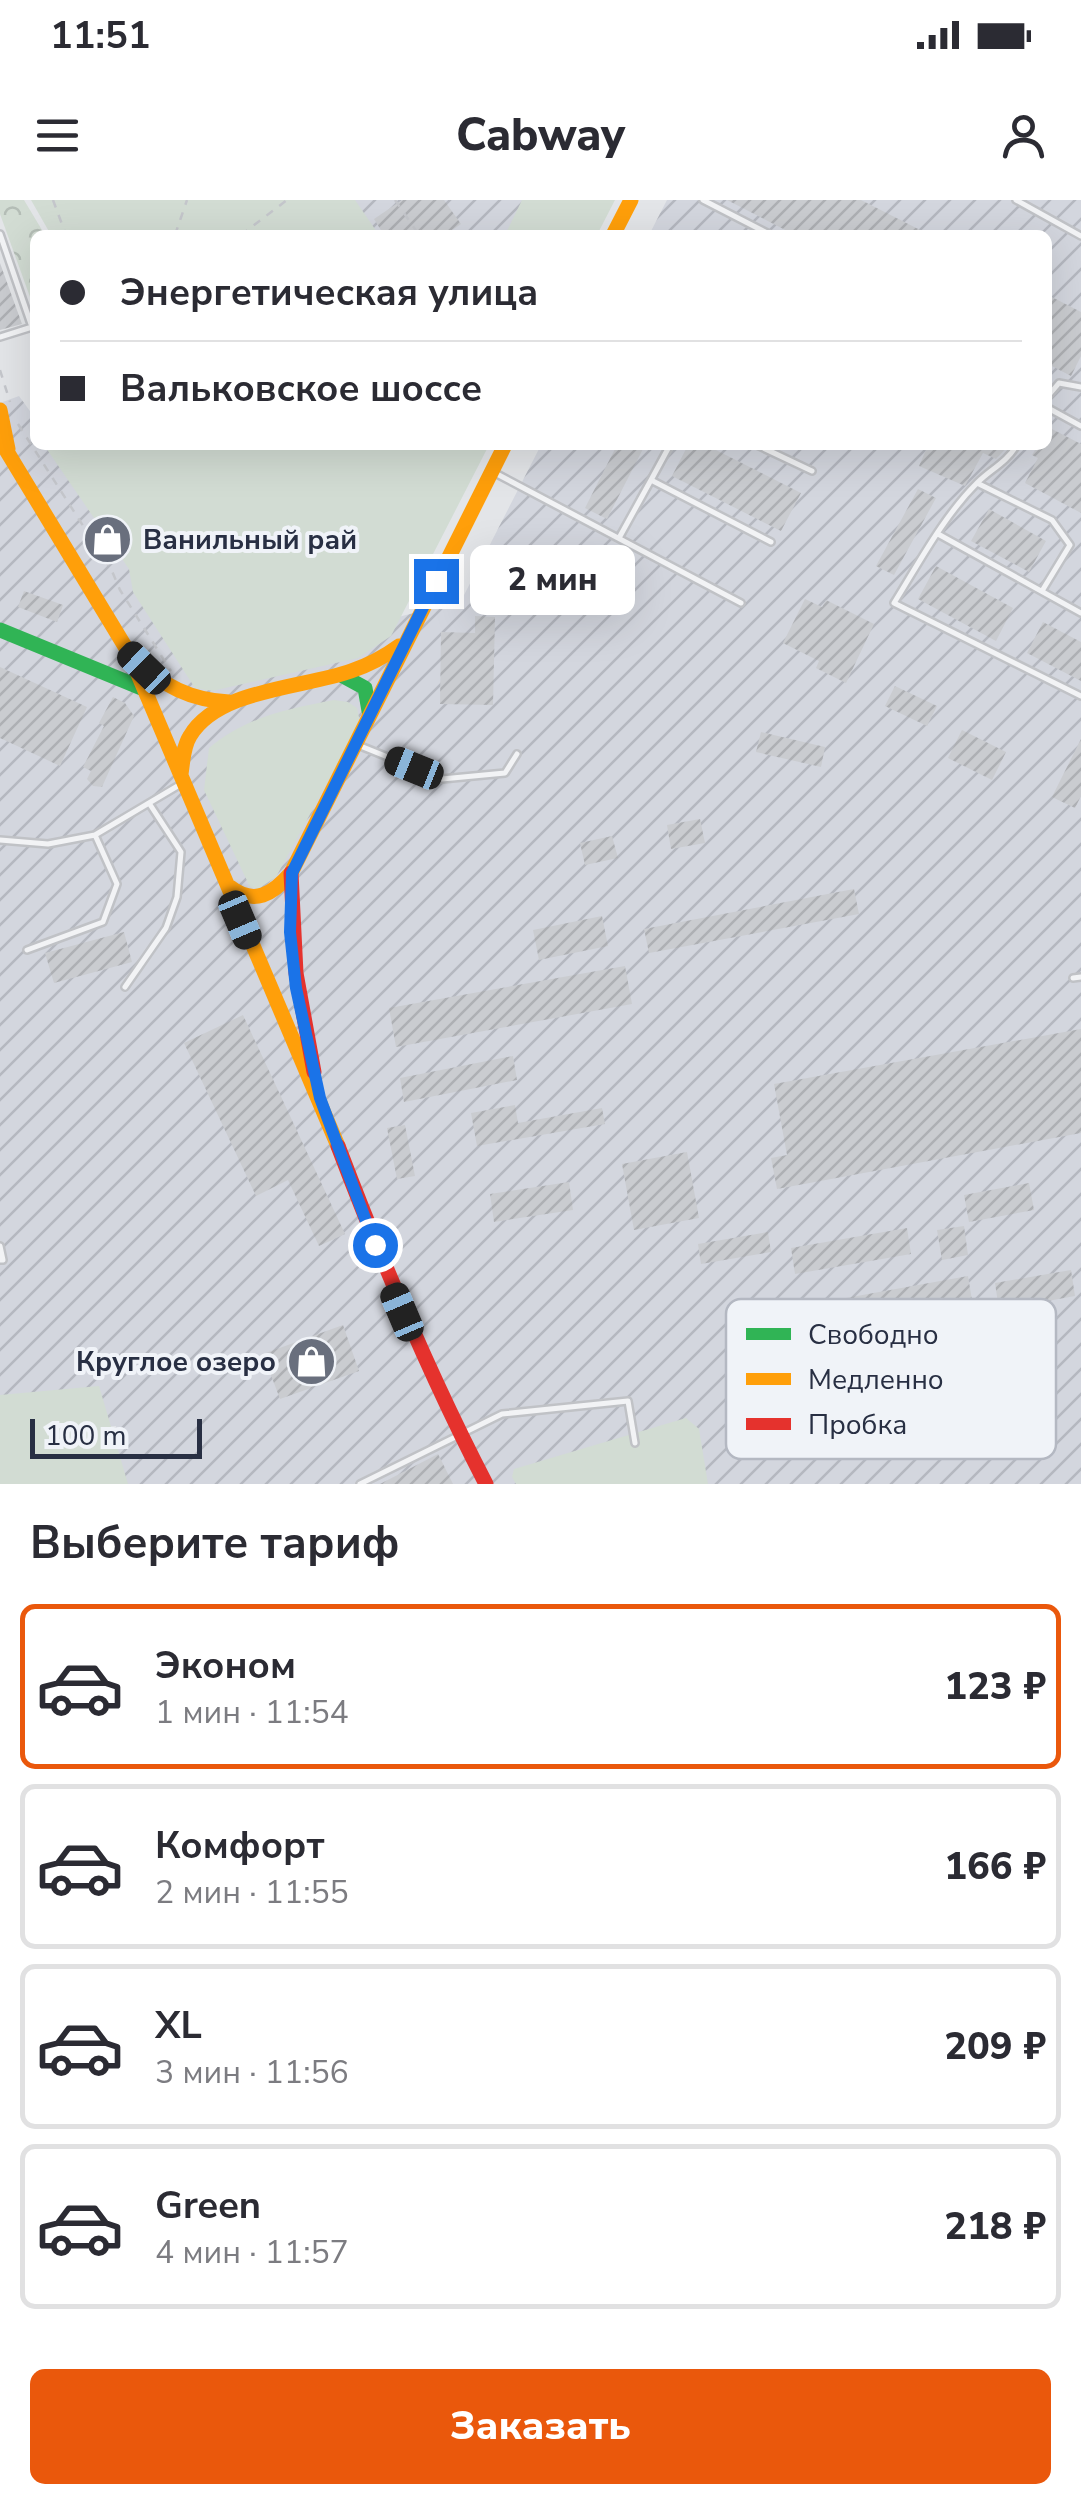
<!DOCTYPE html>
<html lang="ru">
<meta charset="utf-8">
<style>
:root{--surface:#fff;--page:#f7f7f7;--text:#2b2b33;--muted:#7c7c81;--line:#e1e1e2;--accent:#ea580c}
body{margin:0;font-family:"Nunito Sans",sans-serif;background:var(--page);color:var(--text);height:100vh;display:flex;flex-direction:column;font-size:38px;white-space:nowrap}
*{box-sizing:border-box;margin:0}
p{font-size:32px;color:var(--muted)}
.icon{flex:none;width:55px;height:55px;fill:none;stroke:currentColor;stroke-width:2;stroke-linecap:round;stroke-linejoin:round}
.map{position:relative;height:1284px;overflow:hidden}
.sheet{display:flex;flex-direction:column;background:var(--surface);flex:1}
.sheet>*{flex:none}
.top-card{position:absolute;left:30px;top:30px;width:1022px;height:220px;border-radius:15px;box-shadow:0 10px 40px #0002;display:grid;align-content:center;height:220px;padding:0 30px;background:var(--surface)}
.scale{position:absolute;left:30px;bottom:25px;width:172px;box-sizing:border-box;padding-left:10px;border:5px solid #282f43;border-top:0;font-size:28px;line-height:35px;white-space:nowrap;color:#282f43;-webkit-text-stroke:8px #f0f3f8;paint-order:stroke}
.end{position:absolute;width:45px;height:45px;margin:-22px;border:12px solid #1a73e8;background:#fff;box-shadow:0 0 0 5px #fff}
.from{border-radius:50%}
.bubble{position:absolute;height:70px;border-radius:15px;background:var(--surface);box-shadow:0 10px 40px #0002;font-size:32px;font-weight:800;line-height:70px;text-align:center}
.car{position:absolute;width:30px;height:60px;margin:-30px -15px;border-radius:12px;box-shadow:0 0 8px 2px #0007;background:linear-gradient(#222 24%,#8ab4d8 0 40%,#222 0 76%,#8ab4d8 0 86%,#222 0)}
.top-card b{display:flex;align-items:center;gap:35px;height:95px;font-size:38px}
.top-card b+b{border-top:2px solid var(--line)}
.top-card i{width:25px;height:25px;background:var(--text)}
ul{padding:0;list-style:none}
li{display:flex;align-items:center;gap:30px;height:165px;margin:0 20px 15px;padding:0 10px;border:5px solid var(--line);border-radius:15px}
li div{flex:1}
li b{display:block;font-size:38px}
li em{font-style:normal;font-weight:800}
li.current{border-color:var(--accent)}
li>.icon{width:90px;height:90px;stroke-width:1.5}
h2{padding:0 30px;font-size:45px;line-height:120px}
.primary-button{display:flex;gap:20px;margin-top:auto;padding:20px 30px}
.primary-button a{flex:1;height:115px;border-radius:15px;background:var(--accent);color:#fff;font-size:40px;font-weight:800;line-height:115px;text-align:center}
.status{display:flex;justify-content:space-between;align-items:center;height:70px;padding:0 50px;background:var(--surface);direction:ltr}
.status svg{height:28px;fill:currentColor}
header{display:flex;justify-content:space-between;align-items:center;height:130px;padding:0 30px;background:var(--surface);font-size:45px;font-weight:800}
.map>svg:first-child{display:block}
.industrial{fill:url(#industrial-furrows)}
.green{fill:#d2dcd3}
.forest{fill:url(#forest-crowns)}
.building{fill:url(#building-hatch)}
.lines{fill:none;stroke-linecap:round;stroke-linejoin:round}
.lane-casing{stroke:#c0c2c6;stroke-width:10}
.path{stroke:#c4c6cb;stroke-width:2.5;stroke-dasharray:8 8;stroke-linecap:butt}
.lane{stroke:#f2f3f5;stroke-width:5}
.fast{stroke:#30b455;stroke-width:15}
.slow{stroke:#ff9f0a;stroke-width:15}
.jam{stroke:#e5322d;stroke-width:15}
.route{stroke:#1a73e8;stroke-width:12}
.labels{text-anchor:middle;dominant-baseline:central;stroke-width:8;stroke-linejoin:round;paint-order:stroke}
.poi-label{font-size:28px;font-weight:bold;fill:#282f43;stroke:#f0f3f8;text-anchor:start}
.key{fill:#f0f3f8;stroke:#b4b8c2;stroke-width:2.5}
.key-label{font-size:28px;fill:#282f43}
</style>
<div class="status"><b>11:51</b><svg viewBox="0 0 49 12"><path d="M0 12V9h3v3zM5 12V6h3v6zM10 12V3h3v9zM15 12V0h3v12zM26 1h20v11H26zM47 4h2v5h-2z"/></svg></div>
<header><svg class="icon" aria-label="menu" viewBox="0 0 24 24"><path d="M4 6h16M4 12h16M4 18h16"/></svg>Cabway<svg class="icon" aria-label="person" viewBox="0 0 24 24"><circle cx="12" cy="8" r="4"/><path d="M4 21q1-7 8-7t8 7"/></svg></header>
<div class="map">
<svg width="1081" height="1284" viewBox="0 0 1081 1284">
<defs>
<pattern id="industrial-furrows" width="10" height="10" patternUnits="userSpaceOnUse" patternTransform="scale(2.5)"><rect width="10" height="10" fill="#d3d6de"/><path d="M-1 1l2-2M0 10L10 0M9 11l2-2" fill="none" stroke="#b5b8c0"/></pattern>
<pattern id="forest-crowns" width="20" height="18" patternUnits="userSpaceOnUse" patternTransform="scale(2.5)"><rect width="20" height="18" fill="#d2dcd3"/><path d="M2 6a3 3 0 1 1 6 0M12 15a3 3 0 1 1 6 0" fill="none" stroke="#b4bdb6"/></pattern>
<pattern id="building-hatch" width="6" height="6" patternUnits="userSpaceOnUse" patternTransform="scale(2.5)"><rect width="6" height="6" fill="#caccd0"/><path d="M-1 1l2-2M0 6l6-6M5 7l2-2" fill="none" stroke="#aeb0b4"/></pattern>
</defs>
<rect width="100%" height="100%" fill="#e3e5e8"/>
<path class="industrial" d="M343,0H547L529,35H369Z
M667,0H1081V1284H115L116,1226L85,1228L0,1220V203L19,196L35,218V245H55L218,463L461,401L541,245H1048V35H649Z"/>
<path class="green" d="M31,0H355L379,35H51Z
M522,0H615L597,35H505Z
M44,245H489L391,436L358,458L212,491L195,488L133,392L129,369Z
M334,500L348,502L357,508L360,522L276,677L258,689L250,687L204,590L209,548C246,517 287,509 334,500Z
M99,1186L128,1284H0V1195Z
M686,1218L699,1229L708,1284H516L512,1277L514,1269Z"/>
<path class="forest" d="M0,0H24L45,35H35V95L30,97L0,14Z"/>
<path class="building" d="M402,0H444L461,24L445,35H384L374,19Z
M727,0H861L930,35H795Z
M0,63L22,124L0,130Z
M1048,95L1081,112V156L1071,176L1048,164Z
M1048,227L1081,244V313L1025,283L1038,258L1032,255L1038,245H1048Z
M617,245H645L607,319L585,308Z
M688,245H706L801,293L781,331L672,276Z
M928,245H1009L996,259L983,253L965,286L919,266Z
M918,289L936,298L894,375L876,366Z
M989,309L1046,341L1029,372L971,341Z
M103,317L128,352L112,363L87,328Z
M936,366L1013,408L996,441L918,399Z
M24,391L63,405L57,422L18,407Z
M805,399L822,407L826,400L874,424L846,483L816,468L819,461L783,443Z
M475,416L495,417L493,505L440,504L441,432L475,433Z
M1043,422L1081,442V481L1027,453Z
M0,467L87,507L60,566L0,538Z
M895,486L937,506L927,526L885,506Z
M113,497L125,503L134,516L102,587L93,586L87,579L91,571L83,567L104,526L99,523Z
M962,530L1006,552L992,580L948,558Z
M761,532L825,547L821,567L756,552Z
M1081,539V596L1075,608L1052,597Z
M700,619L705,643L671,649L667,625Z
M612,636L618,658L585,665L580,643Z
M854,689L859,714L649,753L644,729Z
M602,716L608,746L539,760L533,730Z
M124,732L132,762L54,783L45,753Z
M625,766L632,804L396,847L389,808Z
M243,815L345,1034L319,1046L288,980L256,996L184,843Z
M1081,829V933L777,989L771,958L787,955L774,884Z
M513,856L517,880L404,902L400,878Z
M515,905L518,923L602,908L605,924L477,946L471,913Z
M405,925L415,976L397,979L387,928Z
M687,952L699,1018L634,1030L622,964Z
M569,982L573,1010L494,1022L490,994Z
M1029,983L1034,1010L969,1022L964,995Z
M964,1026L968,1055L942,1060L937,1030Z
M907,1028L911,1054L795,1074L791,1048Z
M768,1032L771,1052L701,1064L698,1044Z
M1071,1070L1075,1096L999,1110L995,1083Z
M968,1076L972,1100L811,1129L807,1105Z
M343,1125L359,1171L280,1199L263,1154Z
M438,1254L453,1284H380Z"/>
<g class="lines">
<defs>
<path id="lane" d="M703,0L771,35
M1016,0L1081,36
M0,34L32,127L0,137
M1048,196L1059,183L1081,187
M1048,208L1081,226
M757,245L812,271
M1017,245C1006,263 991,269 977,283C943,317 919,363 894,403L1081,496
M495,273L741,403
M651,280L670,245
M977,283L1052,320L1070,345L1042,391
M938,334L1081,413
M619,338L651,280L771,342
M358,545L442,579L505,573L517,554
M0,640L48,644L95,635L181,584
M27,750L103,722L117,684L95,635
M1073,778L1081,777
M125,787L166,728L177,697L181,652L149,603
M0,1046L3,1060H0
M360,1284L502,1214L628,1201L635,1243"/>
</defs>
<use href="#lane" class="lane-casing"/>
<path class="path" d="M53,0L66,35
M395,0L419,35
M175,35L187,0
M241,35L287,0
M0,170L10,202
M18,224L112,371L120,390L171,471"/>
<use href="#lane" class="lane"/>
<path class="fast" d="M0,430L144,489
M343,476L365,488L369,511"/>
<path class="slow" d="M613,35L631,0
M0,210L8,249
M0,240L129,453L338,946
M135,460C164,486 190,500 229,502
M181,574C183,562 183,547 190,536C218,489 303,488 351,471C369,465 384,457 399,446
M230,687C254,706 273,694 291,673L505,245"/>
<path class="jam" d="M291,673L296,773L314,872
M338,946C382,1062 429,1174 486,1284"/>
</g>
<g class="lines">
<path class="route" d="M375,1045L320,898L296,788L290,732L292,673L436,381"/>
</g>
<defs>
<symbol id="shop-disc" viewBox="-11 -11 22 22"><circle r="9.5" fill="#696f7d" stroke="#f0f3f8"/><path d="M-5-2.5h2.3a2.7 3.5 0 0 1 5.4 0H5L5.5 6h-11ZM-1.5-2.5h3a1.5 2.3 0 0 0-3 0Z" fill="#fff"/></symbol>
</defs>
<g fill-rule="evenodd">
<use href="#shop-disc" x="80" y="312" width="55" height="55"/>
<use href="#shop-disc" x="284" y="1134" width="55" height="55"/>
</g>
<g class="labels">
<g class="poi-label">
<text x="143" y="340">Ванильный рай</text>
<text x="276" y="1162" text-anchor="end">Круглое озеро</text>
</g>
</g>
<rect x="726" y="1099" width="330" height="160" rx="15" class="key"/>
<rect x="746" y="1128" width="45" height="12" fill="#30b455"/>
<rect x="746" y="1173" width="45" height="12" fill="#ff9f0a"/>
<rect x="746" y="1218" width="45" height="12" fill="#e5322d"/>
<g class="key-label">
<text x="808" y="1144">Свободно</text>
<text x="808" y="1189">Медленно</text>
<text x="808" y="1234">Пробка</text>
</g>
</svg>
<div class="scale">100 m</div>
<i class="end from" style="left:375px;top:1045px"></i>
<i class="end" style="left:436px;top:381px"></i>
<div class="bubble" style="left:470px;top:345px;width:165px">2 мин</div>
<i class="car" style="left:144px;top:468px;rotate:314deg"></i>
<i class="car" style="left:414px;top:568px;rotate:292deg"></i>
<i class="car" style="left:240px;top:720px;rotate:157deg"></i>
<i class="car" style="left:402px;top:1112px;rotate:337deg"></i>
<div class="top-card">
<b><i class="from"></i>Энергетическая улица</b>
<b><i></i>Вальковское шоссе</b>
</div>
</div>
<section class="sheet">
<h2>Выберите тариф</h2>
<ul>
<li class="current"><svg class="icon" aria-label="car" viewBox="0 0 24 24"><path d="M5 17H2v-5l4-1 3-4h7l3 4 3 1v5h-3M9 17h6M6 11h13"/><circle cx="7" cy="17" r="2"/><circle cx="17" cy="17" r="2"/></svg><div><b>Эконом</b><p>1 мин · 11:54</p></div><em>123 ₽</em></li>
<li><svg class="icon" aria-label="car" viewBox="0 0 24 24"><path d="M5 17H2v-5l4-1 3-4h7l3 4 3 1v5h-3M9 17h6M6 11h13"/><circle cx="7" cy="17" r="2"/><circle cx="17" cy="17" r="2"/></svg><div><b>Комфорт</b><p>2 мин · 11:55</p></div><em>166 ₽</em></li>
<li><svg class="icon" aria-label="car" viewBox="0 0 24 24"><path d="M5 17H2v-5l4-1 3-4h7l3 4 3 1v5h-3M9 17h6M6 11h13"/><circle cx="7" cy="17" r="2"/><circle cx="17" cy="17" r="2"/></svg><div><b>XL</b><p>3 мин · 11:56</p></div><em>209 ₽</em></li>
<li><svg class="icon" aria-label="car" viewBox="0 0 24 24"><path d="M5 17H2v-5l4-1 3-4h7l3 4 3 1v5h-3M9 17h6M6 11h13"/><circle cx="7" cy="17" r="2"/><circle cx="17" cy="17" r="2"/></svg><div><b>Green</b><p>4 мин · 11:57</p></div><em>218 ₽</em></li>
</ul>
<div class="primary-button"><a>Заказать</a></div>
</section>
